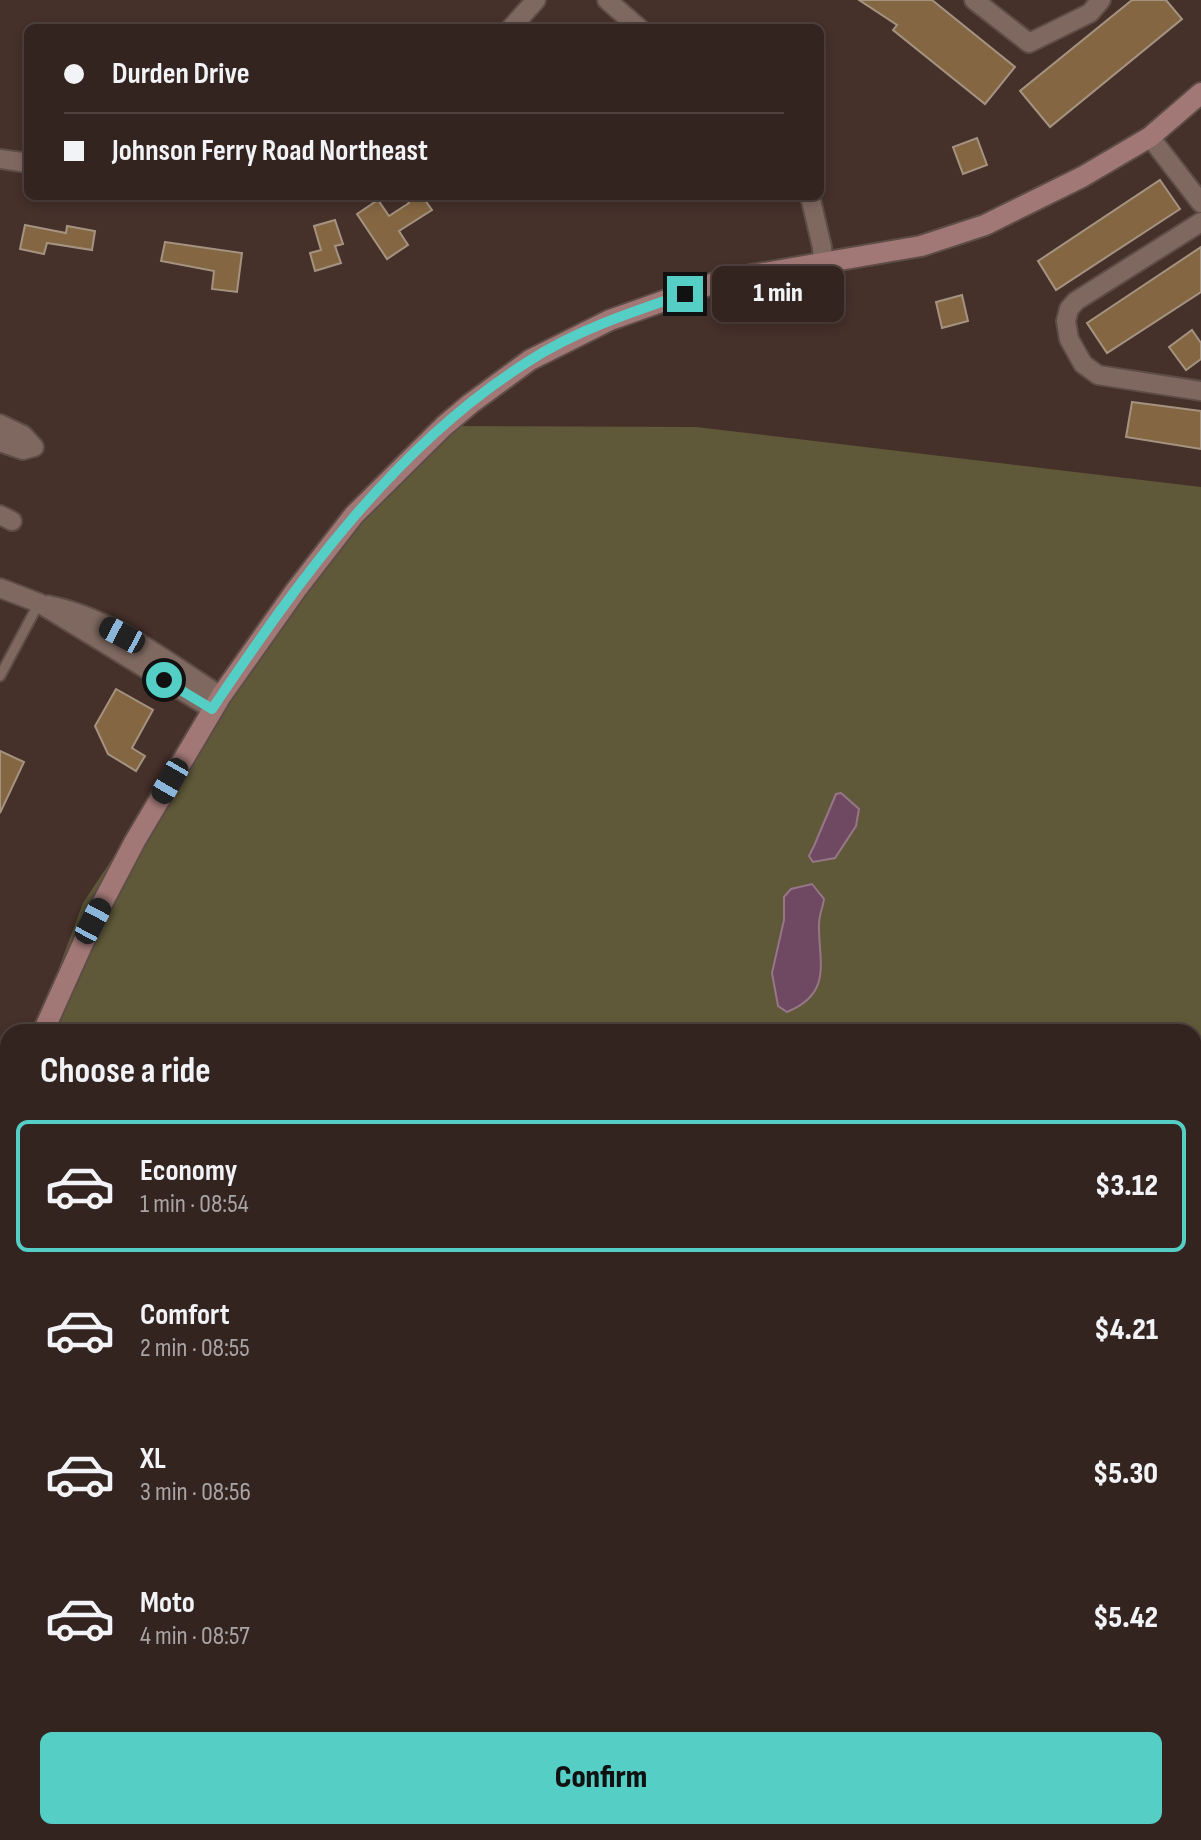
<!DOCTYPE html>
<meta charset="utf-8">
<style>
:root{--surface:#342420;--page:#3c2c29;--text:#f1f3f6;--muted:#a9a4a5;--line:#4e413e;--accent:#55cec5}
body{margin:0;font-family:"Sofia Sans Condensed",sans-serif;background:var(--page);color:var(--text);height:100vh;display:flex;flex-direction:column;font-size:30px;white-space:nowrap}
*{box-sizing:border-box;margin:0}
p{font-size:26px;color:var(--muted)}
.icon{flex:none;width:44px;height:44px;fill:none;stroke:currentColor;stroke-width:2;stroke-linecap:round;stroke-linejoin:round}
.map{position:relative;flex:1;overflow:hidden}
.panel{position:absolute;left:0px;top:1024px;width:1202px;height:816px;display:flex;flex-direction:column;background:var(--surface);border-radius:24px 24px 0 0;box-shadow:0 4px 12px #0003,0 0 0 2px var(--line)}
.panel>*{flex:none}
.top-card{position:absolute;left:24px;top:24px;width:800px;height:176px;border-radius:12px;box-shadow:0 4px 12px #0003,0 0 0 2px var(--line);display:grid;align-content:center;height:176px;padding:0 40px;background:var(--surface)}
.end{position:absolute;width:36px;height:36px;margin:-18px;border:10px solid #55cec5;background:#111;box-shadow:0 0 0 4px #111}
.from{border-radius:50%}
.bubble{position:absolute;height:56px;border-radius:12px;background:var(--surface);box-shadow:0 4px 12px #0003,0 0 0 2px var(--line);font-size:26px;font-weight:800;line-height:56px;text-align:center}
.car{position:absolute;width:24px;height:48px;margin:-24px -12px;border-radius:10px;box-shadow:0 0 6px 2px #0007;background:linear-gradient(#222 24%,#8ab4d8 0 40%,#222 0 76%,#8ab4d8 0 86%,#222 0)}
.top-card b{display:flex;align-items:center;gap:28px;height:76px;font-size:30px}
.top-card b+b{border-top:2px solid var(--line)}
.top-card i{width:20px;height:20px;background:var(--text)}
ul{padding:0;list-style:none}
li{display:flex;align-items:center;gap:24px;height:132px;margin:0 16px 12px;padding:0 24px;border:4px solid transparent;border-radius:12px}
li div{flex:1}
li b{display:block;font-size:30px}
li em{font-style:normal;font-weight:800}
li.selected{border-color:var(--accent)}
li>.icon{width:72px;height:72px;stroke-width:1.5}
h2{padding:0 40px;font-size:36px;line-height:96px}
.primary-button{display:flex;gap:16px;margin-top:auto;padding:16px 40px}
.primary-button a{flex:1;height:92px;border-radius:12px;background:var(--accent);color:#111;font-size:32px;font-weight:800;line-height:92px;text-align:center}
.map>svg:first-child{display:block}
.green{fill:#5f5939}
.water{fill:#6f4862;stroke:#967687;stroke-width:2}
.building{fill:#856642;stroke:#a49381;stroke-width:2}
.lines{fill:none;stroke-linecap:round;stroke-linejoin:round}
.lane-casing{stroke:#5e4d47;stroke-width:13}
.street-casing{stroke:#5e4d47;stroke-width:22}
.secondary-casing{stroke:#5e4d47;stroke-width:24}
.lane{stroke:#7f6860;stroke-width:9}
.street{stroke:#7f6860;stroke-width:18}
.secondary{stroke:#a27876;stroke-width:20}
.route{stroke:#55cec5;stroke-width:10}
</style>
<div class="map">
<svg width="1201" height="1840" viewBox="0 0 1201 1840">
<rect width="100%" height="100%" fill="#45302a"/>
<path class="green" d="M433,426L696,427L1201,487V1768L1194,1763V1032H35L83,903L328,533Z"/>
<path class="water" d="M841,793L859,809L856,826L835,858L813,862L809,856L814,846L836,794Z
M812,884L824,899C823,907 819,915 819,924C818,960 834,993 787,1012L778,1006L772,973L784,920V897L791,889Z"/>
<path class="building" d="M859,0H932L1015,67L985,104L893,30L897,25Z
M1132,0H1166L1182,19L1050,127L1020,91Z
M977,138L987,165L963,174L953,147Z
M1160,180L1180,209L1056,290L1038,261Z
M405,196H422L432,210L399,231L408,245L387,259L357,214L378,200L389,216L409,203Z
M335,220L343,244L335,246L341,263L315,271L310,253L321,250L314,226Z
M25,225L66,233L67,226L95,231L92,250L47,243L44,254L20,249Z
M165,242L242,253L237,292L212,289L214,271L161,261Z
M1201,247V292L1107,353L1087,323Z
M962,295L968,321L942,328L936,302Z
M1192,330L1201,343V359L1186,370L1169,347Z
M1132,402L1201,411V449L1126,437Z
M116,689L153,710L132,748L145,756L136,771L108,754L95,726Z
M0,751L24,762L0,813Z"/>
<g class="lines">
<defs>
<path id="lane" d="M0,676L39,603
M0,1246L6,1248
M0,1473L8,1484"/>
<path id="street" d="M607,0L639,28
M974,0L1029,43L1090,13L1101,0
M511,28L536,0
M1150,137L1201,203
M0,159L28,163
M810,196L822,247L823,263
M1201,222L1076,301L1069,309L1066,321L1069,339L1083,364L1098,375L1201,391
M0,424L23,435L34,447L23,450L0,442
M0,515L12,521
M0,588L39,603L212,709
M48,605C111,617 167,662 221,696
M435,1832L436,1840
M183,1840V1832
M914,1840V1832"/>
<path id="secondary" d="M43,1032L93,921L135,841L221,696L296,590L354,515L444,426L470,404L530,360L610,320L723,280L921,246L985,225L1082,177L1150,137L1201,93
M0,1127L8,1109
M0,1649L8,1648
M1194,1813L1201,1820"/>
</defs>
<use href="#lane" class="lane-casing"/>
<use href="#street" class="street-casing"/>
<use href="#secondary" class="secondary-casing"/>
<use href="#lane" class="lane"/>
<use href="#street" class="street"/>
<use href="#secondary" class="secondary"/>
</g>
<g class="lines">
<path class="route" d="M164,680L212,709C299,580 395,445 529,361C577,330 632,312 685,294"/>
</g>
</svg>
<i class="end from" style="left:164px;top:680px"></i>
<i class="end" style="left:685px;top:294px"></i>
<div class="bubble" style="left:712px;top:266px;width:132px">1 min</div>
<i class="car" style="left:122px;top:635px;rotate:298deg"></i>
<i class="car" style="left:170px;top:781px;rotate:210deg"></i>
<i class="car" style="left:93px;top:921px;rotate:28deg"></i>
<div class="top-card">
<b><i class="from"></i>Durden Drive</b>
<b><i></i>Johnson Ferry Road Northeast</b>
</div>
<section class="panel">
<h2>Choose a ride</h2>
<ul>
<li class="selected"><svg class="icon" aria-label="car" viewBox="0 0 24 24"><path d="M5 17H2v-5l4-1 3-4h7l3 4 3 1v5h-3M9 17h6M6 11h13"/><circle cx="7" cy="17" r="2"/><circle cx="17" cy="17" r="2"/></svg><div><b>Economy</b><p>1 min · 08:54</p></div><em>$3.12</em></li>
<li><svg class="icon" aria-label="car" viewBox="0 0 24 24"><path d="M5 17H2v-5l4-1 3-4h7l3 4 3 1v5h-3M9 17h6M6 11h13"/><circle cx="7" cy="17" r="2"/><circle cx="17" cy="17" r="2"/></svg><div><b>Comfort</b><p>2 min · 08:55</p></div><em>$4.21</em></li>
<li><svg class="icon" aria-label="car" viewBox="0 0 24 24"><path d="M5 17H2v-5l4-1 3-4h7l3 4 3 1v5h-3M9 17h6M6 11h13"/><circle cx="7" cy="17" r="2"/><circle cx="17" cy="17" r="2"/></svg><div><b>XL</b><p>3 min · 08:56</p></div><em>$5.30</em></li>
<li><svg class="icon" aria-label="car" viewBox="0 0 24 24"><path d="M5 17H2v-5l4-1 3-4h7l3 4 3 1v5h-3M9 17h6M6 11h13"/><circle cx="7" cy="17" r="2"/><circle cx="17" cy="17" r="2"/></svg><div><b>Moto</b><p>4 min · 08:57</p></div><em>$5.42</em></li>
</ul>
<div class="primary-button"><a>Confirm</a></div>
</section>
</div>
